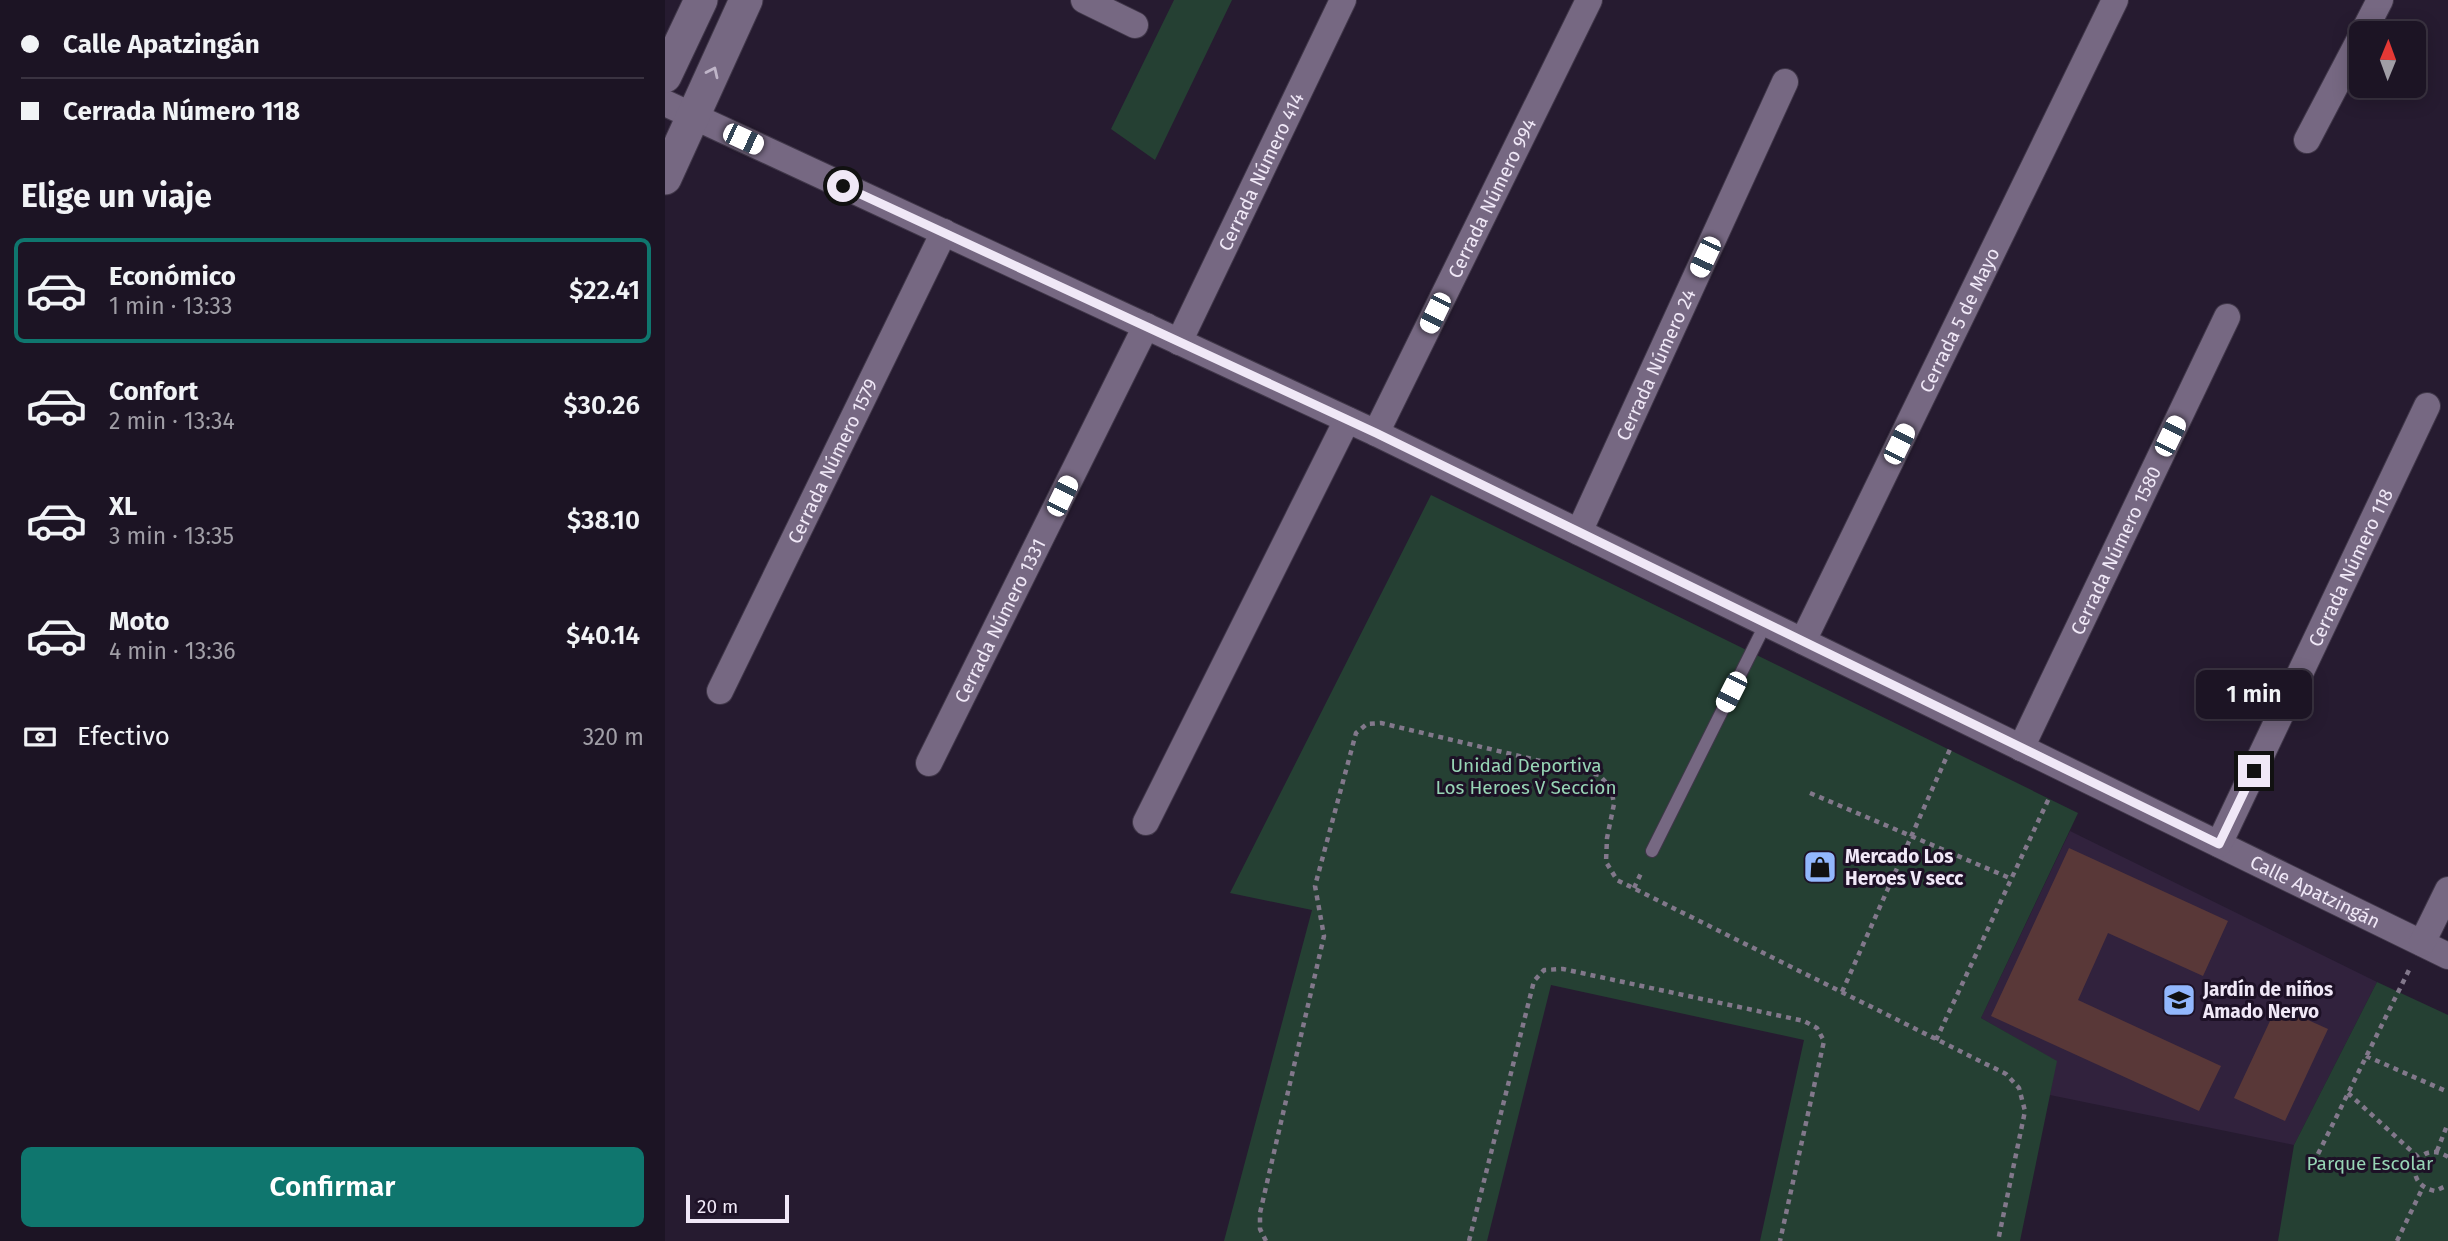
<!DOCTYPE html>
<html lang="es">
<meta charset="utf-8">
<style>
:root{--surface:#1c1424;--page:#251d2c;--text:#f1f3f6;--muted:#a09ea6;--line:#3a3341;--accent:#0f766e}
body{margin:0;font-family:"Fira Sans",sans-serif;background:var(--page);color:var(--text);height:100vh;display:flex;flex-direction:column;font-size:26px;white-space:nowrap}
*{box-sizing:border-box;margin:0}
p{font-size:23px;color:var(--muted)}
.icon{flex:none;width:38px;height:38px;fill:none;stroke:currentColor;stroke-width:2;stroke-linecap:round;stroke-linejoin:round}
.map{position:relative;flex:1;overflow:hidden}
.side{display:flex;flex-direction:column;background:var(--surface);width:665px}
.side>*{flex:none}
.hud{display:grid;align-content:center;height:154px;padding:0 21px;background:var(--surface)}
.needle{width:46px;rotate:1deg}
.controls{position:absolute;left:1684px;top:21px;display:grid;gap:14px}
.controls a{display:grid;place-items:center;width:77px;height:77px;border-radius:10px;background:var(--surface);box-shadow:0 4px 18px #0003,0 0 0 2px var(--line);font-size:35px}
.scale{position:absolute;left:21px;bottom:18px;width:103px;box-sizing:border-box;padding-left:7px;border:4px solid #f0e8f7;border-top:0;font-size:19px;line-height:24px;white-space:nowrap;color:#f0e8f7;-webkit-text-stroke:5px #1d1126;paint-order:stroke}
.end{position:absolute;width:32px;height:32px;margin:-16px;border:9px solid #f0e8f7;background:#111;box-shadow:0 0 0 4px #111}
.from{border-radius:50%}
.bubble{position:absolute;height:49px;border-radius:10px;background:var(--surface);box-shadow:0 4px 18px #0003,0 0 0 2px var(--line);font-size:23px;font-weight:600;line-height:49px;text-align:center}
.car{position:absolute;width:21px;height:42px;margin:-21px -10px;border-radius:9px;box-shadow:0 0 5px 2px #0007;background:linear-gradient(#fff 24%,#345 0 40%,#fff 0 76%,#345 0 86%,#fff 0)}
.hud b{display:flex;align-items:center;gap:24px;height:66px;font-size:26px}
.hud b+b{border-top:2px solid var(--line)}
.hud i{width:18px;height:18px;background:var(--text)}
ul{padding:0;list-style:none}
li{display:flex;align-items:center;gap:21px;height:105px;margin:0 14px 10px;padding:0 7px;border:4px solid transparent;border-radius:10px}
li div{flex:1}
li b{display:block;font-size:26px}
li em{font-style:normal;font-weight:600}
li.active{border-color:var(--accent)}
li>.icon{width:63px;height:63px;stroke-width:1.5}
h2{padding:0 21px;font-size:32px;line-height:84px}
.pay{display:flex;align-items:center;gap:18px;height:77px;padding:0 21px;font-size:26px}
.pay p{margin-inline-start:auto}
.action{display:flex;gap:14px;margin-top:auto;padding:14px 21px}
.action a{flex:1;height:80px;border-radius:10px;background:var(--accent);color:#fff;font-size:28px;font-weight:600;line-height:80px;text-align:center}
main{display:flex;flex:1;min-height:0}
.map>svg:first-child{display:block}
.built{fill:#31223d}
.green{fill:#254033}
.building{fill:#593838}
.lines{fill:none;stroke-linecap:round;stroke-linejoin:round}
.service-casing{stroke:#403749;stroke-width:14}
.minor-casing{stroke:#403749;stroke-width:28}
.tertiary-casing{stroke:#403749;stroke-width:35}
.path{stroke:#82788b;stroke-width:4.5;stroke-dasharray:5 5;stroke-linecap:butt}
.service{stroke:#766882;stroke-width:12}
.minor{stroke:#766882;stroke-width:26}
.tertiary{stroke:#766882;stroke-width:33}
.oneway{stroke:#bfb5c8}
.route{stroke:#f0e8f7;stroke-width:9}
.labels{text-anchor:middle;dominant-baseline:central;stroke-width:6;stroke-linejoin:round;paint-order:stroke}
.street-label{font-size:19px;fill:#f0e8f7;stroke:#1d1126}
.park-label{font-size:19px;fill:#97d5b5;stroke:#1d1126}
.poi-label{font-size:19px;font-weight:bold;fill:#f0e8f7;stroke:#1d1126;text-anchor:start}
</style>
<main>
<section class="side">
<div class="hud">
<b><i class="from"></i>Calle Apatzingán</b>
<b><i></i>Cerrada Número 118</b>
</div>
<h2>Elige un viaje</h2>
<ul>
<li class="active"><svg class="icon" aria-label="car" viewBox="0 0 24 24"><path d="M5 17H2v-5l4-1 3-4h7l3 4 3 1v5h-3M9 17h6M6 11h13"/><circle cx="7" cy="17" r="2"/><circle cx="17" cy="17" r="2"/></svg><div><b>Económico</b><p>1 min · 13:33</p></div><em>$22.41</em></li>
<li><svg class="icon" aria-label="car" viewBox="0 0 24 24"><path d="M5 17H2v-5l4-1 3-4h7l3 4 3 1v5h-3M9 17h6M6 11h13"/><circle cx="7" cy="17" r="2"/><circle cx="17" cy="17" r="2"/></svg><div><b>Confort</b><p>2 min · 13:34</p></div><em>$30.26</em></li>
<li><svg class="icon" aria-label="car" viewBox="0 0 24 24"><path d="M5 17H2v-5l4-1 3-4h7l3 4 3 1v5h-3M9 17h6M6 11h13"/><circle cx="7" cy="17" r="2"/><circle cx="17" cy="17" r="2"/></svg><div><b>XL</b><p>3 min · 13:35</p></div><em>$38.10</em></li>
<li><svg class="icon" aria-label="car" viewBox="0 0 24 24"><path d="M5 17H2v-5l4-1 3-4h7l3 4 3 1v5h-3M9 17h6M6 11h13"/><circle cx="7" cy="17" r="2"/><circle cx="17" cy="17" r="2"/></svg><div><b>Moto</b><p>4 min · 13:36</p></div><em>$40.14</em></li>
</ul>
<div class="pay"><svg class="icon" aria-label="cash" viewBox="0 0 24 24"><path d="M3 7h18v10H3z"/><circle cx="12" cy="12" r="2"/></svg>Efectivo<p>320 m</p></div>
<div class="action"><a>Confirmar</a></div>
</section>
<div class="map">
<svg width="1783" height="1241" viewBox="0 0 1783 1241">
<rect width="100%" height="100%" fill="#261b30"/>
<path class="built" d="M1405,831L1712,982L1629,1145L1385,1095L1391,1061L1316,1018Z"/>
<path class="green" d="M509,0H567L490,160L446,129Z
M766,495L1413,813L1316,1018L1392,1061L1355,1241H1095L1139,1040L886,985L822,1241H559L647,910L565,893Z
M1712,982L1783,1015V1241H1613L1629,1145Z"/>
<path class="building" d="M1404,848L1563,921L1538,976L1443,933L1413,1000L1556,1066L1534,1111L1326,1016Z
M1612,1006L1663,1029L1620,1121L1569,1098Z"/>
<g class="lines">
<defs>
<path id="service" d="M987,851L1101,623"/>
<g id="minor">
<path d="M419,0L470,25"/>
<path d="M1698,33L1715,0"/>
<path id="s1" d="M0,103L711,433L1783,956"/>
<path d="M1642,140L1696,37"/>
<path id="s2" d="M514,342L678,0"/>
<path id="s3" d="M711,433L924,0"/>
<path id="s4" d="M914,532L1120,82"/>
<path id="s5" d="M1138,641L1450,0"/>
<path id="s6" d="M55,691L279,232"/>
<path id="s7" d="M1356,748L1562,317"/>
<path id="s8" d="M264,763L481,326"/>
<path d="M481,822L682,420"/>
<path id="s9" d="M1554,844L1762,406"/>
<path d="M1757,943L1783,890"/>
</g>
<path id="tertiary" d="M0,76L36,0
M0,178L81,0"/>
</defs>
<use href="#service" class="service-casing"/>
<use href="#minor" class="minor-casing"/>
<use href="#tertiary" class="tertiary-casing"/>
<path class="path" d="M1145,793L1347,879
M969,888L977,871
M1177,992L1286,747
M1271,1040L1385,796
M1701,1056L1783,1092
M1683,1093L1754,1158
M1772,1151L1783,1123
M1653,1154L1744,970
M1783,1157C1753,1137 1733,1183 1770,1191L1783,1185
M601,1241L595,1229V1213L659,936L650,886L691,733L702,724L716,723L934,775L946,788L949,804L942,838L941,862L952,880L1341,1074L1354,1088L1360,1111L1333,1241
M804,1241L869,981L879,970L898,969L1139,1021L1152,1028L1159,1041L1115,1241
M1732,1241L1758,1187"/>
<use href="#service" class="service"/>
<use href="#minor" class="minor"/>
<use href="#tertiary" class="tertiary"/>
</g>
<defs><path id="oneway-chevron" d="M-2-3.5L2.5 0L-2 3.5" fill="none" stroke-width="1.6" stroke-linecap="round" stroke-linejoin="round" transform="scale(1.75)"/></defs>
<use class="oneway" href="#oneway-chevron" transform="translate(48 72) rotate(-65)"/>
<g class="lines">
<path class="route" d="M178,186L711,433L1554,844L1589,771"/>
</g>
<defs>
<symbol id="shop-square" viewBox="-11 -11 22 22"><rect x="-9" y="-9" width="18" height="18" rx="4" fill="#92b7fd" stroke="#1d1126"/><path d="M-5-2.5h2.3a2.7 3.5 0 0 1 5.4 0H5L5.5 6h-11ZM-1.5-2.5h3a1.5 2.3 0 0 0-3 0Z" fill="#111"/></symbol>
<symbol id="school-square" viewBox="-11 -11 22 22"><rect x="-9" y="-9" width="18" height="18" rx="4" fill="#92b7fd" stroke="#1d1126"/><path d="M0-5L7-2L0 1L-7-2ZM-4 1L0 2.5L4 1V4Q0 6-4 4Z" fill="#111"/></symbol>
</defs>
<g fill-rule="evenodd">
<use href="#shop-square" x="1136" y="848" width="38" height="38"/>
<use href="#school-square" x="1495" y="981" width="38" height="38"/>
</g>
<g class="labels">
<g class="street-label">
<text stroke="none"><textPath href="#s2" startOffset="189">Cerrada Número 414</textPath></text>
<text stroke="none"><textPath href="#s3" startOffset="262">Cerrada Número 994</textPath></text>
<text stroke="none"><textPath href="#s5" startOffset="357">Cerrada 5 de Mayo</textPath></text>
<text stroke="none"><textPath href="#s4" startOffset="184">Cerrada Número 24</textPath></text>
<text stroke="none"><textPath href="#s6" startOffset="256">Cerrada Número 1579</textPath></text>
<text stroke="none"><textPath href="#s7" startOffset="219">Cerrada Número 1580</textPath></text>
<text stroke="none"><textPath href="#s9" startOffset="306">Cerrada Número 118</textPath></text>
<text stroke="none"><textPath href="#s8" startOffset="159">Cerrada Número 1331</textPath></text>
<text stroke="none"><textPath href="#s1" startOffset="1829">Calle Apatzingán</textPath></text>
</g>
<g class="park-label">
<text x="861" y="765">Unidad Deportiva<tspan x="861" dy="22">Los Heroes V Seccion</tspan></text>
<text x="1705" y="1163">Parque Escolar</text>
</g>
<g class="poi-label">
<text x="1180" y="856">Mercado Los<tspan x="1180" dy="22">Heroes V secc</tspan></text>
<text x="1538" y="989">Jardín de niños<tspan x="1538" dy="22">Amado Nervo</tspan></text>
</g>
</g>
</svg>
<div class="controls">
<a><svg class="needle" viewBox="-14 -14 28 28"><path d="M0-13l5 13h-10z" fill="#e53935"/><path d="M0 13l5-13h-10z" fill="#a09ea6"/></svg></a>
</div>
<div class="scale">20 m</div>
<i class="end from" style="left:178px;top:186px"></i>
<i class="end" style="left:1589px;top:771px"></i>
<div class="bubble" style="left:1531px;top:670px;width:116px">1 min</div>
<i class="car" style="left:78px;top:139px;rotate:115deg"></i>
<i class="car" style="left:1040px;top:257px;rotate:205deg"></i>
<i class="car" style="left:770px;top:313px;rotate:206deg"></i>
<i class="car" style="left:1505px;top:436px;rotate:26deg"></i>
<i class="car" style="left:1234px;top:444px;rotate:26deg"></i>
<i class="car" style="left:397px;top:496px;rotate:26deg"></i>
<i class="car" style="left:1066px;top:692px;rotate:207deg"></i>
</div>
</main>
